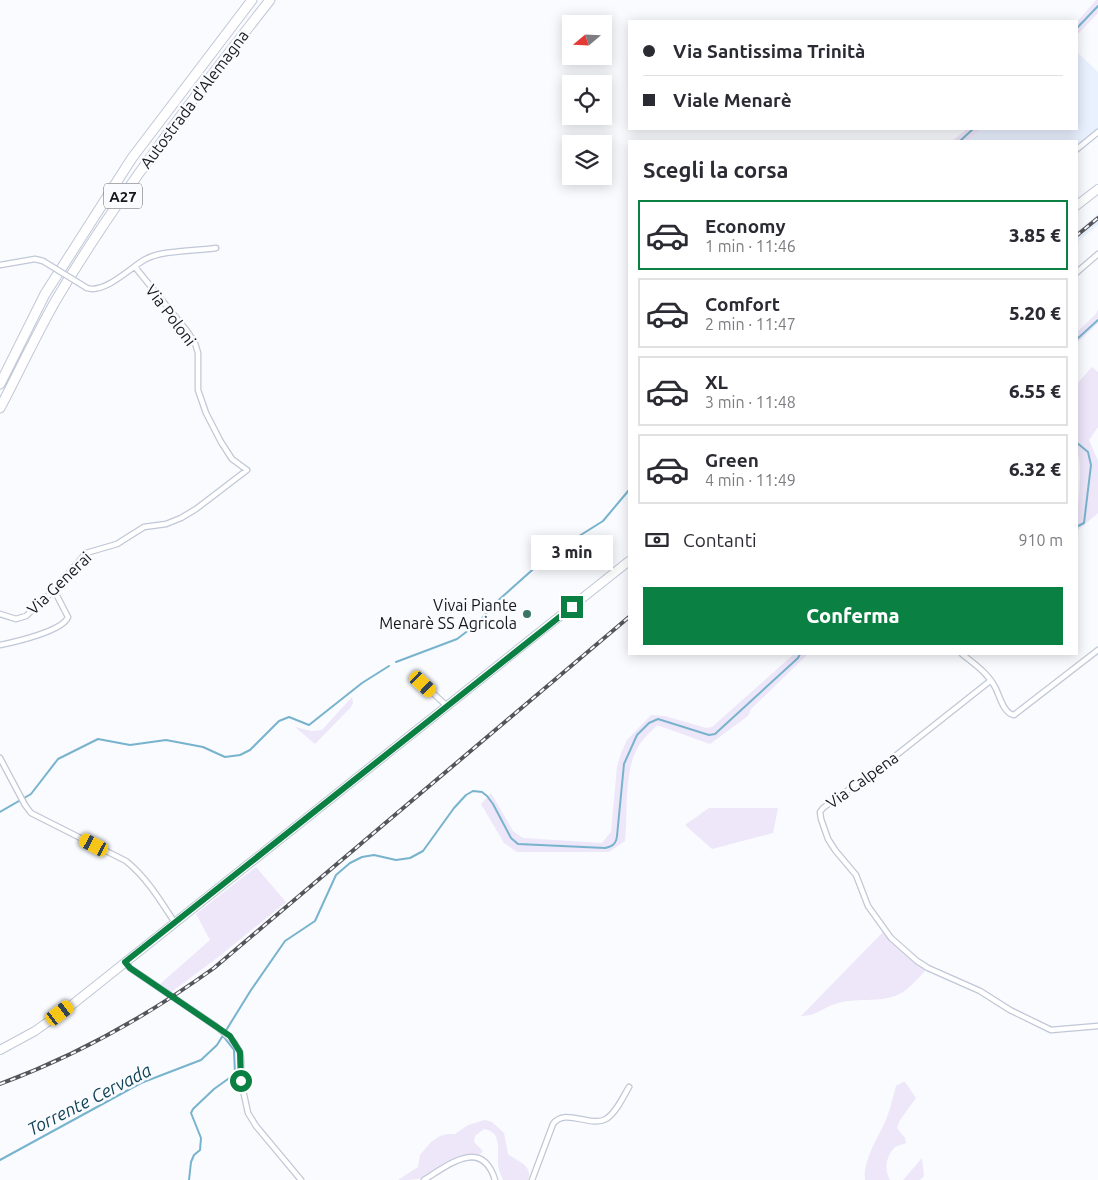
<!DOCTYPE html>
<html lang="it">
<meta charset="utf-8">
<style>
:root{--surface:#fff;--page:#f2f2f3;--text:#2b2b33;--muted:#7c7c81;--line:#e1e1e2;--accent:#0b8043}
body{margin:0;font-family:Ubuntu,sans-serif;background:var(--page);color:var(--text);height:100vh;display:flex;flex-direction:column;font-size:19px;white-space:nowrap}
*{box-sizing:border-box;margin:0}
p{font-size:16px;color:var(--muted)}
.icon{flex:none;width:28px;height:28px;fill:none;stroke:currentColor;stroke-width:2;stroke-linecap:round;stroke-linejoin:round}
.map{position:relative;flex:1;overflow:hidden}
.side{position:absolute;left:628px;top:140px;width:450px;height:515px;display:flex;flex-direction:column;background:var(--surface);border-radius:0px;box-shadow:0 2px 12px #0003}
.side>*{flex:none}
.banner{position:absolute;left:628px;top:20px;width:450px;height:110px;border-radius:0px;box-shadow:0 2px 12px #0003;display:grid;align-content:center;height:110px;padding:0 15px;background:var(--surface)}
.needle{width:32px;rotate:251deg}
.buttons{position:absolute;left:562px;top:15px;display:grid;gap:10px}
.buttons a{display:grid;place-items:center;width:50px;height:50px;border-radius:0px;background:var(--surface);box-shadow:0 2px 12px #0003;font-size:25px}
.end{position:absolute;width:22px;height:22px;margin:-11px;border:6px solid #0b8043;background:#fff;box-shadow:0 0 0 2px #fff}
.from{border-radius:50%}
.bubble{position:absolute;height:35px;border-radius:0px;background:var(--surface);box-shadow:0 2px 12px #0003;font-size:16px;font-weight:800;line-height:35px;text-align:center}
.car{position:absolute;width:15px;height:30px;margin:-15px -8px;border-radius:6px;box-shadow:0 0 4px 1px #0007;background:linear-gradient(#f5c518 24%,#345 0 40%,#f5c518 0 76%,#345 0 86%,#f5c518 0)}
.banner b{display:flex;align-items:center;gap:18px;height:48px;font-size:19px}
.banner b+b{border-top:1px solid var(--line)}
.banner i{width:12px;height:12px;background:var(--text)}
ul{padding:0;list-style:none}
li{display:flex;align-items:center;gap:15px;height:70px;margin:0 10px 8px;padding:0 5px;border:2px solid var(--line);border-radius:0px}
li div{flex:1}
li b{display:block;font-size:19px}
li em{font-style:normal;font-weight:800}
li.current{border-color:var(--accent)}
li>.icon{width:45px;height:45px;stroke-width:1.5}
h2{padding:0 15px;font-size:22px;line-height:60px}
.pay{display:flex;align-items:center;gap:12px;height:55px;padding:0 15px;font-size:19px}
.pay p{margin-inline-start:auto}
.primary-button{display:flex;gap:10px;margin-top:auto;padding:10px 15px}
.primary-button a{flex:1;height:58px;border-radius:0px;background:var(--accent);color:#fff;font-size:20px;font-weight:800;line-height:58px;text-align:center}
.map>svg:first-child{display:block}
.built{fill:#e9f0fe}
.green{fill:#eee6f9}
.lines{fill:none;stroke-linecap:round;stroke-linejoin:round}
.stream{stroke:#78b3cd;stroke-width:2}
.street-casing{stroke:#c0c7d7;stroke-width:7}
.primary-casing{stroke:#c0c7d7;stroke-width:10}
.highway-casing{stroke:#c0c7d7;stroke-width:11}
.street{stroke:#fff;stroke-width:4.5}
.primary{stroke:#fff;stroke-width:8}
.highway{stroke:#fff;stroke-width:9}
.rail-casing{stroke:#53555a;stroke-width:4}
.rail{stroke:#f9fbfe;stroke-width:2;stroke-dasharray:5.5;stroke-linecap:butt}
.street-bridge-casing{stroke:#c0c7d7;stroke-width:7;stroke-linecap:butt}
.street-bridge{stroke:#fff;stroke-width:4.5}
.route{stroke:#0b8043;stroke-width:6}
.poi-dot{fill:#387562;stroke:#f9fbfe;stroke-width:2}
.labels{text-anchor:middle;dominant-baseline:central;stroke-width:5;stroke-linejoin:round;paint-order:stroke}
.shield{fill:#f9fbfe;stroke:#5a5c61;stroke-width:1}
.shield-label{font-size:15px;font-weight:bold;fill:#16181e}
.street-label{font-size:16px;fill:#16181e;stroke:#f9fbfe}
.poi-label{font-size:16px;fill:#16181e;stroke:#f9fbfe;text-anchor:end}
.water-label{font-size:18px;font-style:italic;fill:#104255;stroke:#f9fbfe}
</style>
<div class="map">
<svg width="1098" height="1180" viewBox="0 0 1098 1180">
<rect width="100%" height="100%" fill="#f9fbfe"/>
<path class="built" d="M1076,51L1098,72V132L1076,150V141H967L982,129H1076Z
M1098,214V225L1076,243V233Z"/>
<path class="green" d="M1096,0H1098V13L1076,36V23Z
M967,129H982L967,141H952Z
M1098,309V323L1076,344V333L1096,314Z
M1092,367L1098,372V427L1089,440L1098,461V513L1076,532C1076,514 1085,463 1076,450V385Z
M794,654H808L751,709L748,716L710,744L657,725C651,732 641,740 637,749C624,772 628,814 625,841L609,852H517L504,843L481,804L491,793L513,831L523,838L602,843L611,832L617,767L621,753L627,740L651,715L665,716L706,728L712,727Z
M352,697L353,703L351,707L315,744L295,727L312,731L322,730Z
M709,808H778L773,833L712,849L685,825Z
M256,867L286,902L217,958L170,993L159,985L210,940L196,914Z
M885,930L891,938L928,968C920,976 912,986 903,992C883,1004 859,997 838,1003C825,1006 815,1017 801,1016Z
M903,1082H905L916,1098L900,1120L897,1128L905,1138L906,1143C902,1145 897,1145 894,1148C886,1156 884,1171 890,1180H865C862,1161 880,1135 887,1117C891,1107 893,1096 896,1086Z
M485,1120L492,1122L504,1133L508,1154C518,1162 533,1165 528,1180H503C501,1175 498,1169 498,1164C497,1151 503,1132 484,1129L475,1136L474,1142L483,1151L479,1155C456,1150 438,1174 418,1179C411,1180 404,1180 398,1180L418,1167L420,1155L431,1142L440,1136L447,1134H455L468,1125Z
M922,1158L924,1176L920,1180H903Z"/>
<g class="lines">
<path class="stream" d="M1076,29L1098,6
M960,141L973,129
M1076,340L1098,320
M1076,442L1088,452L1091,465L1084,523L1076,527
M396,662L457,639L478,623L493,605L549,555L603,521L629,490
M0,812L31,794L58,759L98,739L130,745L166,740L203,747L225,757L240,755L250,750L279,721L289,717L309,725L362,683L389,666
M0,1160L141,1083L201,1060L217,1045L251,990L285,941L315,921L336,875L350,863L362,857L374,855L396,860L410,858L423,851L454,808L466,795L473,791L482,792L487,796L493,804L511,838L518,844L605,848C613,846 616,844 617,836L624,764L637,735L649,723L658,719L709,735L715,734L798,658L800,654
M189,1180L191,1162L194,1155L200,1150L201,1138L191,1113L193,1109L214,1089L235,1074L234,1050L223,1036"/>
<defs>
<path id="street" d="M1076,150L1098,132
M0,265L35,259L43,261
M1076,273L1098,254
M87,288C104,294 129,269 144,260C161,250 195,251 216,248
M0,614L16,619L26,616L54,590L86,553L117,544L144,527L166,524L181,518L196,509L247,470L232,459L221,442L206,413L198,390V353L195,343L187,331L135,267
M0,645C15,642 63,631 68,617L54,590
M962,654C974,664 988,673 995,687C1000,696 1003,713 1014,715L1098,650
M990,681L894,757L823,808L820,812L821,819L828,839L835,850L856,875L868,906L891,938L917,961L928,968L980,991L1010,1010L1051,1030L1098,1026
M423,684L447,706
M0,758L25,805L31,813L126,861C147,878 160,900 175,923
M125,962L130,968L217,1027L234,1042L240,1052L241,1059V1081L248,1113L256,1126L301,1180
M424,1180C448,1165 482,1137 495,1180
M532,1180L553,1124C565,1107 590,1128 606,1119C616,1113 623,1097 629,1087"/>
<path id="primary" d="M1076,206L1098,189
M0,1050L35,1031L73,1004L629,561"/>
<path id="highway" d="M0,384L45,294L132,158L252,0
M0,408C19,372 36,335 56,300C119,194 194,97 270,0"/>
</defs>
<use href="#street" class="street-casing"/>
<use href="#primary" class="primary-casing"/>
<use href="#highway" class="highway-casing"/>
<use href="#street" class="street"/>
<use href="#primary" class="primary"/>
<use href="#highway" class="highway"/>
<defs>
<path id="rail" d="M1076,236L1098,218
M0,1084C78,1055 146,1017 214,968L629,617"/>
</defs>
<use href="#rail" class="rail-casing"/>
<use href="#rail" class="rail"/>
<defs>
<path id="street-bridge" d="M43,261L87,288"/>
</defs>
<use href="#street-bridge" class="street-bridge-casing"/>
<use href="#street-bridge" class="street-bridge"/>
</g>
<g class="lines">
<path class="route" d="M241,1081L240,1052L230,1036L130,968L125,962L572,607"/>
</g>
<circle class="poi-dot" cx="527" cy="614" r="5"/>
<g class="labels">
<rect class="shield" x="104" y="183.5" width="38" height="25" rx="4"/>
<g class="shield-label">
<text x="123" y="196">A27</text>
</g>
<g class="street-label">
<text transform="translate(194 99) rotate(-53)">Autostrada d'Alemagna</text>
<text transform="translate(171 315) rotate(53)">Via Poloni</text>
<text transform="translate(59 583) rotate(-44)">Via Generai</text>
<text transform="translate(862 780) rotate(-36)">Via Calpena</text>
</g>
<g class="poi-label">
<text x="517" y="605">Vivai Piante<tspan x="517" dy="18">Menarè SS Agricola</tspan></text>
</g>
<g class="water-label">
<text transform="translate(89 1099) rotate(-27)">Torrente Cervada</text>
</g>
</g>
</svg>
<div class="buttons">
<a><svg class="needle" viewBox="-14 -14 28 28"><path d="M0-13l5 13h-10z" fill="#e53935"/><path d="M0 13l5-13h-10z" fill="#7c7c81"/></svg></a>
<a><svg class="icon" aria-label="locate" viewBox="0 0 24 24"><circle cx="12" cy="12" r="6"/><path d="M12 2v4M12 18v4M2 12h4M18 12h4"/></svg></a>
<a><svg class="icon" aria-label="layers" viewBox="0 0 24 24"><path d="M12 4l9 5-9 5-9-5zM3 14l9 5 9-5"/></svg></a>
</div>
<i class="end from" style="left:241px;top:1081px"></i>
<i class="end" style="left:572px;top:607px"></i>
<div class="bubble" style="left:531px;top:535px;width:82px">3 min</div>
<i class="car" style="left:423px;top:684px;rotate:133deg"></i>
<i class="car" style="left:94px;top:845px;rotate:297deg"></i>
<i class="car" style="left:60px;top:1013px;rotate:53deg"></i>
<div class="banner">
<b><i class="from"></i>Via Santissima Trinità</b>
<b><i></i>Viale Menarè</b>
</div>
<section class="side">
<h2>Scegli la corsa</h2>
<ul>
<li class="current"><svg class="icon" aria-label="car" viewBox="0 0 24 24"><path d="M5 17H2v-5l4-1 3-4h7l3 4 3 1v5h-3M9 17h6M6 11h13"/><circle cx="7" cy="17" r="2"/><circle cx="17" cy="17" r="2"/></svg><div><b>Economy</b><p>1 min · 11:46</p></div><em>3.85 €</em></li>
<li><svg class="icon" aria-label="car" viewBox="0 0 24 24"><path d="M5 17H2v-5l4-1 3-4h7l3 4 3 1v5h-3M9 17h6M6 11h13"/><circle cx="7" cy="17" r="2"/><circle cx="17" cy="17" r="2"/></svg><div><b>Comfort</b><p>2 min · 11:47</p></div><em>5.20 €</em></li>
<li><svg class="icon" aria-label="car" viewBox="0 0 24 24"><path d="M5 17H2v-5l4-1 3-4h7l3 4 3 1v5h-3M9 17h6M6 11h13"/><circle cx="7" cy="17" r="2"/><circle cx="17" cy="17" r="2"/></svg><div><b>XL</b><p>3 min · 11:48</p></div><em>6.55 €</em></li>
<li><svg class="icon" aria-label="car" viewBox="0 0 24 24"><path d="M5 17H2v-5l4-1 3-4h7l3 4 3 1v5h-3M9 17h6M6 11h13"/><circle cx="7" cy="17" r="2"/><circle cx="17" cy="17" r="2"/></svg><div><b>Green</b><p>4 min · 11:49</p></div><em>6.32 €</em></li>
</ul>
<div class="pay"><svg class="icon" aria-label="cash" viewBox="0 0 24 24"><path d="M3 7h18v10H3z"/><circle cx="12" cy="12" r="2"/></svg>Contanti<p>910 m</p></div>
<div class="primary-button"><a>Conferma</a></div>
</section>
</div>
